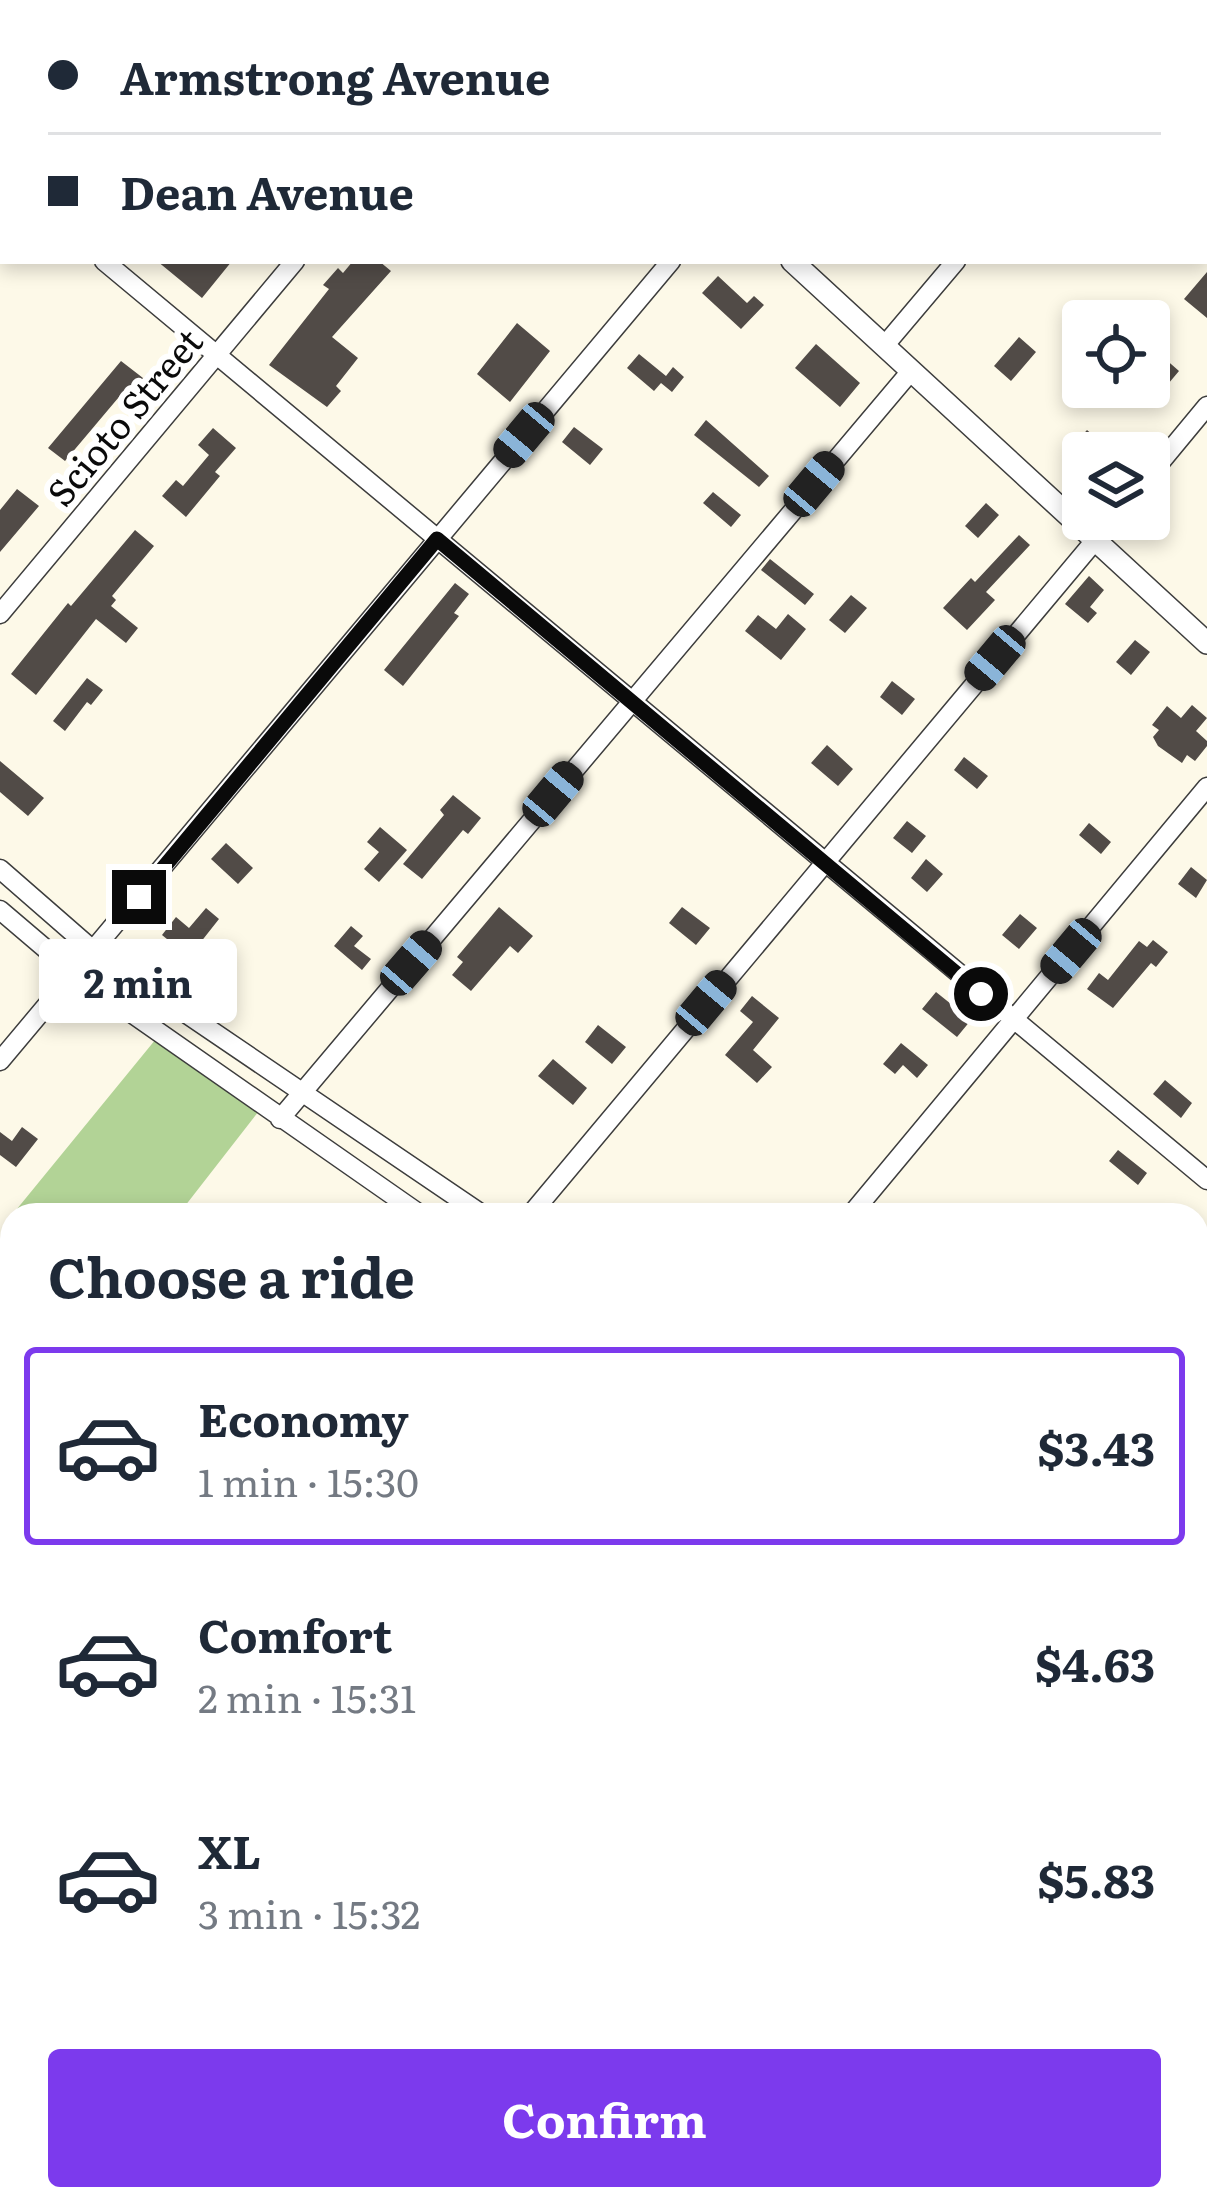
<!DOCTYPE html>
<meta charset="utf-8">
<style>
:root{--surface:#fff;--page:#f6f6f7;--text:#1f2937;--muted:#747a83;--line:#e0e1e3;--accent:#7c3aed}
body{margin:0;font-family:Literata,serif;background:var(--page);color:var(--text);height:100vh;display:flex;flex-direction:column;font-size:45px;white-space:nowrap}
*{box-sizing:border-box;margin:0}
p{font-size:39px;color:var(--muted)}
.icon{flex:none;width:66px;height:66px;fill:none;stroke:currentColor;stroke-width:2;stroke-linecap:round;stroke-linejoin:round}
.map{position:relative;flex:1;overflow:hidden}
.sheet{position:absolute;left:0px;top:1203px;width:1209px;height:1008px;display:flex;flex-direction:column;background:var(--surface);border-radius:36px 36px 0 0;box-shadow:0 6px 18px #0003}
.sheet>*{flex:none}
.guide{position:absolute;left:0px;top:0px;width:1209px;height:264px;box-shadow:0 6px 18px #0003;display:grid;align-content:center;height:264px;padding:0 48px;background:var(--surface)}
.fabs{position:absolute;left:1062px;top:300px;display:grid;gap:24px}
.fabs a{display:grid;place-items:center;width:108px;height:108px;border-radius:12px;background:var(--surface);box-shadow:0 6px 18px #0003;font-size:60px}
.end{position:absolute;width:54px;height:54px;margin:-27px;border:15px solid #0a0a0a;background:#fff;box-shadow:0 0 0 6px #fff}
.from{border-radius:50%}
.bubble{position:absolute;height:84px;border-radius:12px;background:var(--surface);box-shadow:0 6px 18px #0003;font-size:39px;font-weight:700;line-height:84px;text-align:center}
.car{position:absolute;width:36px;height:72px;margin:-36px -18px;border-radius:15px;box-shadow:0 0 9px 3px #0007;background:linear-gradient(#222 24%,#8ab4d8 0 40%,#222 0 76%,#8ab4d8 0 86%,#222 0)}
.guide b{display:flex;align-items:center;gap:42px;height:114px;font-size:45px}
.guide b+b{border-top:3px solid var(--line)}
.guide i{width:30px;height:30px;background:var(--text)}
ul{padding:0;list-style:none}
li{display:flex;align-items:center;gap:36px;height:198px;margin:0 24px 18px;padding:0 24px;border:6px solid transparent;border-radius:12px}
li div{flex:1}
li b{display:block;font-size:45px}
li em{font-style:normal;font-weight:700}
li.on{border-color:var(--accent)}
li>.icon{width:108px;height:108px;stroke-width:1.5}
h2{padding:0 48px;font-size:54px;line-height:144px}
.primary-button{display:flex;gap:24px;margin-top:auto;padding:24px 48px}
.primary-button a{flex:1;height:138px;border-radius:12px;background:var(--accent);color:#fff;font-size:48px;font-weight:700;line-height:138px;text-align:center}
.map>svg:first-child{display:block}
.forest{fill:#b2d396}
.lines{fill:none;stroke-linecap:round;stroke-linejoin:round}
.stream{stroke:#3e8ec1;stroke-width:6}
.building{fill:#514b47}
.service-casing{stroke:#3d3d3d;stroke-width:12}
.minor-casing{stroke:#3d3d3d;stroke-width:21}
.tertiary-casing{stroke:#3d3d3d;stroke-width:24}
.service{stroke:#fff;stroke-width:9}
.minor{stroke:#fff;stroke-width:18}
.tertiary{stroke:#fff;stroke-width:21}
.route{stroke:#0a0a0a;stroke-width:15}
.labels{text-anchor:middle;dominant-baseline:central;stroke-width:12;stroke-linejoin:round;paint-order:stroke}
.street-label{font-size:36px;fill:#0a0a0a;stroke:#fff}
</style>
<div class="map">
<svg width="1207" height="2211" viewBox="0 0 1207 2211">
<rect width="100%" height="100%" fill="#fdf9e8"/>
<path class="forest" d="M160,1034L262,1107L178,1215H12Z
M12,1297V2199H693L698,2211H0V1311Z
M1197,1343L1207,1351V1865H1197Z"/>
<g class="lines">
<path class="stream" d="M0,1615L12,1623
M1197,1670L1207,1666"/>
</g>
<path class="building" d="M157,261H232L202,298Z
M353,261H379L391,271L332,337L358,358L336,386L341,391L327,407L269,365L329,289L323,285L338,268L343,273Z
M1207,272V318L1184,299Z
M718,276L747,303L754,296L764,305L741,329L702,293Z
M517,323L550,351L510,402L477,374Z
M1019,337L1036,352L1011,381L994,366Z
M816,344L860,383L840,407L795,368Z
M639,354L666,376L673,367L684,377L672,392L661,383L654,391L627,368Z
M1163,357L1179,371L1163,390L1149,379V374Z
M121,361L143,378L130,395L124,391L65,461L48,448Z
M706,420L769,476L759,487L694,435Z
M574,427L603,449L590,465L562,442Z
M213,428L236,448L215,472L220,476L186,517L162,496L176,480L183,486L209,455L198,445Z
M1087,430L1113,453H1066Z
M17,489L39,506L0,552V510Z
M713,492L741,515L731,527L703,503Z
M986,503L999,515L978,538L965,526Z
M135,530L154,546L112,596L116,600L111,606L138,628L126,643L96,619L36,695L11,674L68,603L71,606Z
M1019,535L1030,545L986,592L995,600L967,630L943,608L971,578L975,582Z
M770,559L814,594L805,605L761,570Z
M1089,576L1104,590L1090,607L1097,613L1088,623L1065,604Z
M455,583L469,594L454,613L459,616L403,686L384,670Z
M851,595L867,608L845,633L829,620Z
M788,614L806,629L781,660L745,631L758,615L776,629Z
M1135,640L1150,652L1131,675L1116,662Z
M87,678L103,690L91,705L87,702L65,731L53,721Z
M892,681L915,699L902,715L880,697Z
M1192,705L1207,718L1196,731L1207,741V746L1195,761L1187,755L1182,763L1158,746L1153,737L1159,730L1152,725L1167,706L1181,718Z
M827,745L853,769L838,786L811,763Z
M964,757L988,776L977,789L954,770Z
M0,761L44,798L28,816L0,792Z
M453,795L481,818L468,834L463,830L422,879L403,864L444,815L440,810Z
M907,821L926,836L912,853L893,838Z
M1089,823L1111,842L1101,854L1079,835Z
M380,827L407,850L379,882L364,869L379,852L367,842Z
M226,843L253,868L238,884L211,859Z
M926,859L943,874L927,892L911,878Z
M1191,867L1207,880L1196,898L1178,884Z
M499,907L533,936L518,953L510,946L471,991L452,975L463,962L457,957Z
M682,907L710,928L696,945L669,923Z
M206,908L219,919L189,957L162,935L176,917L189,928Z
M1020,914L1037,928L1019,949L1002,935Z
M351,926L363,936L354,946L371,959L362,970L334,946Z
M1153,940L1168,952L1156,967L1151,963L1113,1008L1087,989L1099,973L1108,980L1139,941L1147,947Z
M936,992L971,1020L957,1037L922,1009Z
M752,996L779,1018L753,1050L772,1067L757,1083L725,1055L753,1022L740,1011Z
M598,1025L626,1047L612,1064L585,1042Z
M901,1043L928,1065L917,1078L903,1065L895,1074L883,1064Z
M553,1059L587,1088L573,1105L538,1076Z
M1165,1080L1192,1103L1181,1118L1153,1094Z
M22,1127L38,1139L16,1167L0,1155V1132L12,1141Z
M1118,1150L1147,1173L1138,1185L1109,1161Z"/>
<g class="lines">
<defs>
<path id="service" d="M744,2199L751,2211"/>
<path id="minor" d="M156,3L158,0
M1173,3L1176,0
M0,190L3,186
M104,261L1207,1180
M885,345L956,261
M1149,476L1207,406
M0,614L295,261
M0,869L94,951L483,1215
M0,910L74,973L421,1215
M0,1061L671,261
M280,1119L911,371
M530,1215L1113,519
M851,1215L1207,787
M1149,2199L1154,2211"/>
<path id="tertiary" d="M512,0L515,3
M792,261L1207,643
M1197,2067L1207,2063
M855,2211L883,2199"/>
</defs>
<use href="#service" class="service-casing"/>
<use href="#minor" class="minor-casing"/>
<use href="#tertiary" class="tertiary-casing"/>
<use href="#service" class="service"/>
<use href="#minor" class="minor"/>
<use href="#tertiary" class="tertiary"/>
</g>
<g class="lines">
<path class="route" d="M139,897L437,539L981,994"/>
</g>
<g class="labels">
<g class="street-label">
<text transform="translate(123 416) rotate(-50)">Scioto Street</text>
</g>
</g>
</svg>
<div class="fabs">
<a><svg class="icon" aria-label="locate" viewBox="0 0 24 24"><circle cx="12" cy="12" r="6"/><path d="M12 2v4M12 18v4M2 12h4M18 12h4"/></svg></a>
<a><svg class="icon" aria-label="layers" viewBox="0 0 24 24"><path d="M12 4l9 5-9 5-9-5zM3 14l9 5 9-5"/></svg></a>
</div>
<i class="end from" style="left:981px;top:994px"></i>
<i class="end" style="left:139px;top:897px"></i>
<div class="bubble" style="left:39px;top:939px;width:198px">2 min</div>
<i class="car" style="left:524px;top:435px;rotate:220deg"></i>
<i class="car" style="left:814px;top:484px;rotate:40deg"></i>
<i class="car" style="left:995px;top:658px;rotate:220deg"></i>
<i class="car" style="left:553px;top:794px;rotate:40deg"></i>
<i class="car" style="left:1071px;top:951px;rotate:220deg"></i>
<i class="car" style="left:411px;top:963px;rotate:41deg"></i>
<i class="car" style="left:706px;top:1003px;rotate:40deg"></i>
<div class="guide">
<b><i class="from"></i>Armstrong Avenue</b>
<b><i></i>Dean Avenue</b>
</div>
<section class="sheet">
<h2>Choose a ride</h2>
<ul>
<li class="on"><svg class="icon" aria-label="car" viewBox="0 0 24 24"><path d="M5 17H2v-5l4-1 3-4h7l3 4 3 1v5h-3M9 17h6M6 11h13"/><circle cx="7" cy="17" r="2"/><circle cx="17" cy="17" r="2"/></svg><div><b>Economy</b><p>1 min · 15:30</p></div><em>$3.43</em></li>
<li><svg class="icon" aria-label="car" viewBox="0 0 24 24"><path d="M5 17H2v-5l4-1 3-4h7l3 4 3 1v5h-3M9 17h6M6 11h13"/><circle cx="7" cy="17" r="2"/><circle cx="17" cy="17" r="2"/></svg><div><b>Comfort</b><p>2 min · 15:31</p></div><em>$4.63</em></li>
<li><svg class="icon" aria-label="car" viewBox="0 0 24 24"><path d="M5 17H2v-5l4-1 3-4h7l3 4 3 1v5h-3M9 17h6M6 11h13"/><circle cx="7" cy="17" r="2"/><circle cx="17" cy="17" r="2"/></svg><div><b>XL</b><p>3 min · 15:32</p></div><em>$5.83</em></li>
</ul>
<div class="primary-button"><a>Confirm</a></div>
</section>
</div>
